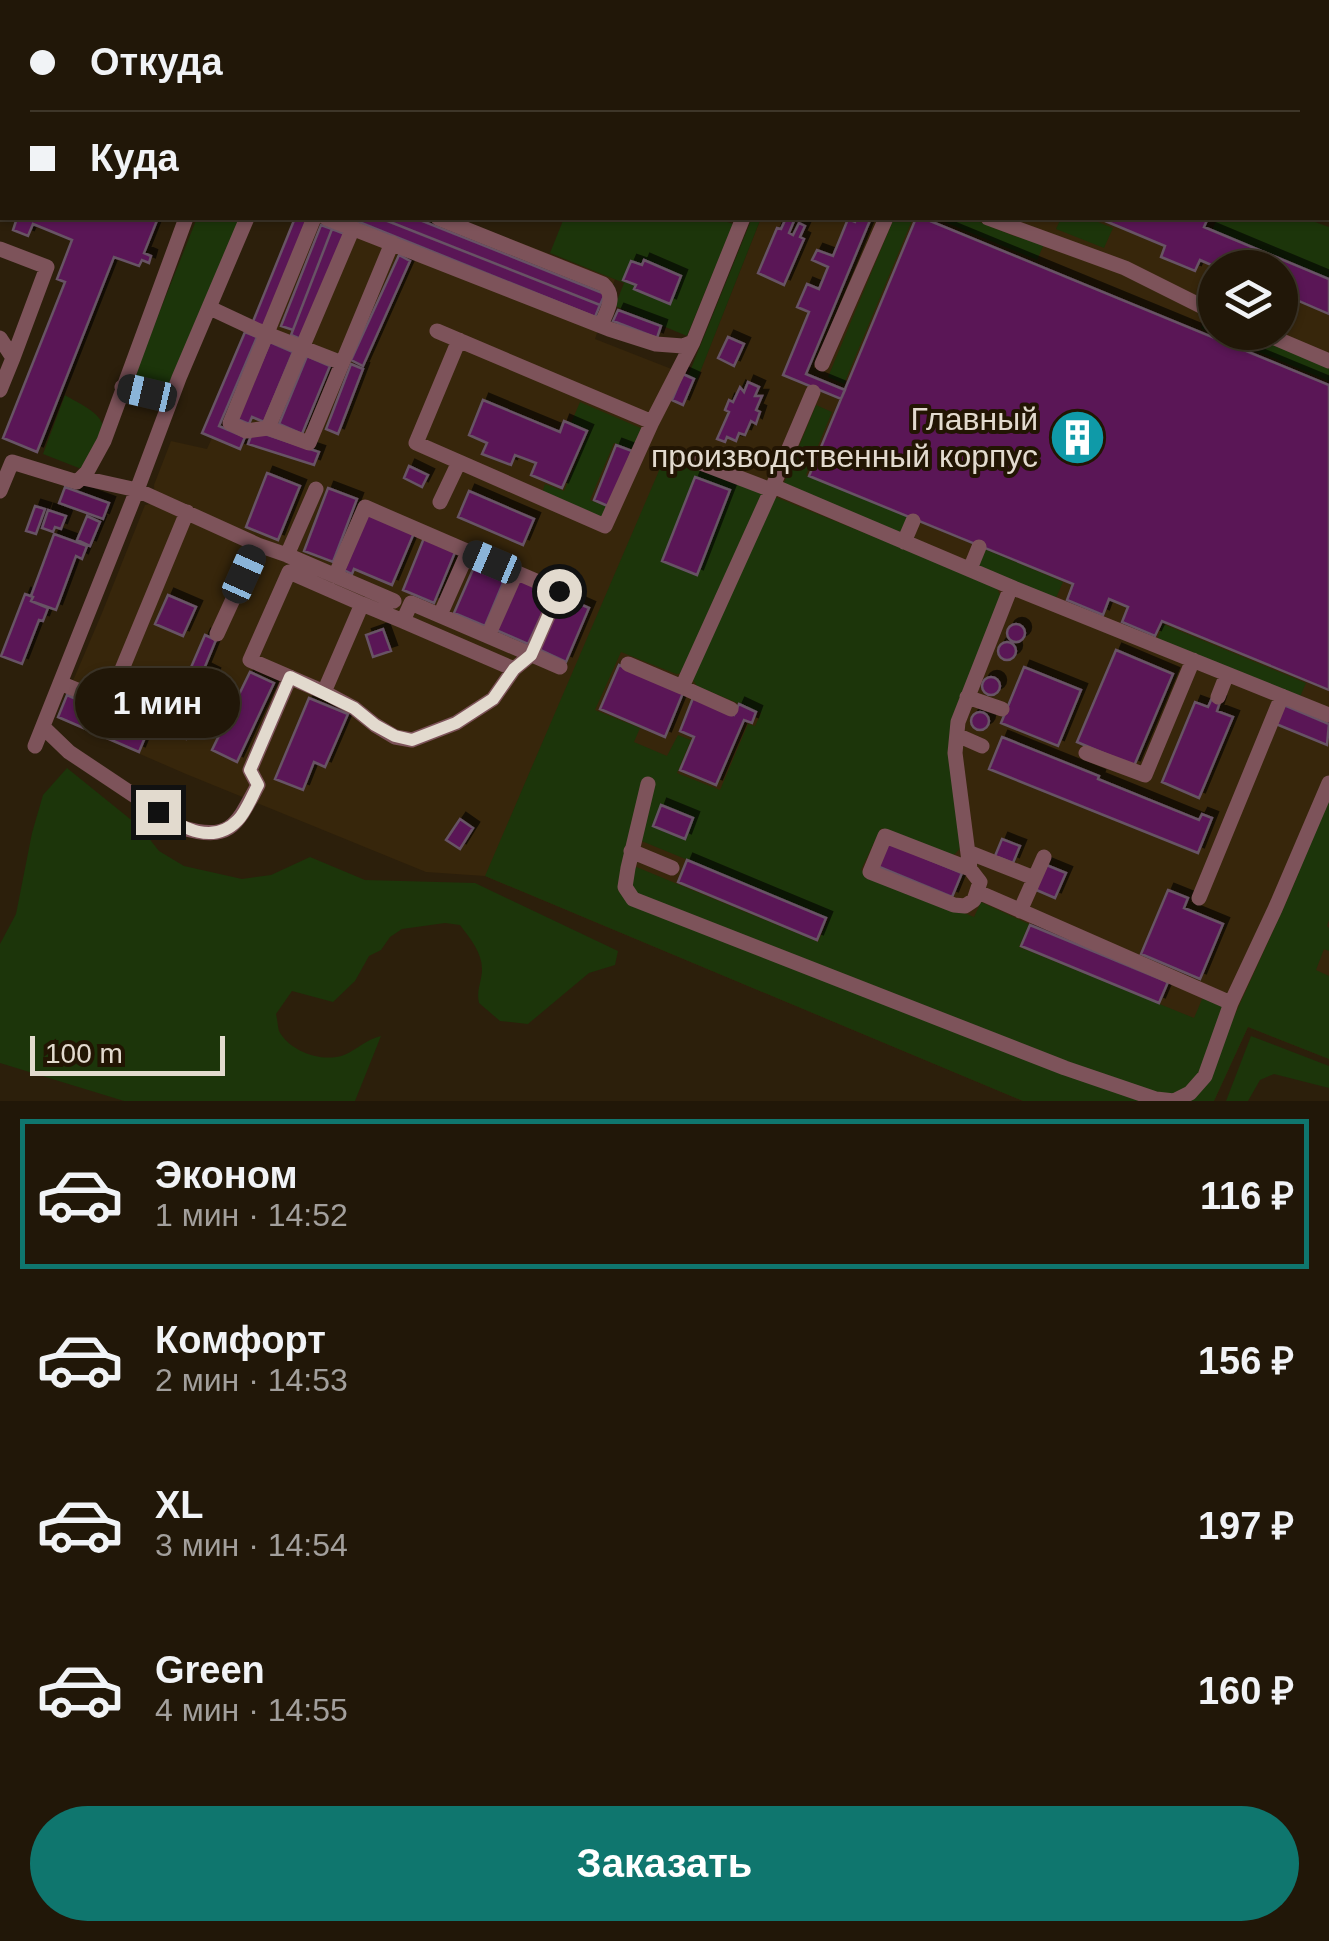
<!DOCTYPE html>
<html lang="ru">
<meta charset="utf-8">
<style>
:root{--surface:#211708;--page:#2d2416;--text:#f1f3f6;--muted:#a29f9c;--line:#3e3629;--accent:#0f766e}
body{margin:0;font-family:Helvetica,sans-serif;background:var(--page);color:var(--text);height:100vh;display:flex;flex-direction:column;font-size:38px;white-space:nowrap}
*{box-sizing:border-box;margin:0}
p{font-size:32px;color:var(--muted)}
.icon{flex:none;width:55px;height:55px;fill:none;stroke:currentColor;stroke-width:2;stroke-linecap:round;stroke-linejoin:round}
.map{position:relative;height:1101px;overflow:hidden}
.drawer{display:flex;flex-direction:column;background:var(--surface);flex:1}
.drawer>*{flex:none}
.hud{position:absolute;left:0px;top:0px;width:1330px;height:220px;box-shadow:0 2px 8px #0004,0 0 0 2px var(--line);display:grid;align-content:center;height:220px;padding:0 30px;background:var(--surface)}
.tools{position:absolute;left:1198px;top:250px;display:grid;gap:20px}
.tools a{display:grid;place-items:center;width:100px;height:100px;border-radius:50%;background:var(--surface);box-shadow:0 2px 8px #0004,0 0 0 2px var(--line);font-size:50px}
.scale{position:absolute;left:30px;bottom:25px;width:195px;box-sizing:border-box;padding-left:10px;border:5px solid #e2dace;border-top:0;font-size:28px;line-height:35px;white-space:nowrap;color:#e2dace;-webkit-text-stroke:8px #221503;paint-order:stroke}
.end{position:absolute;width:45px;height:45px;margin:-22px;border:12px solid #e2dace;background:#111;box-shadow:0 0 0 5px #111}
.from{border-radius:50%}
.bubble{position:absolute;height:70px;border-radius:35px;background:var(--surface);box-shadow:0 2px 8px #0004,0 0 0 2px var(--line);font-size:32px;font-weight:700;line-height:70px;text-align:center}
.car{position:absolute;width:30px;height:60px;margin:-30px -15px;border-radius:12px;box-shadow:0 0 8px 2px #0007;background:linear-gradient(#222 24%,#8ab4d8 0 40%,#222 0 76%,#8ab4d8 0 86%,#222 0)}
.hud b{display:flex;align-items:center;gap:35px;height:95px;font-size:38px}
.hud b+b{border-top:2px solid var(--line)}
.hud i{width:25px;height:25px;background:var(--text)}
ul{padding:18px 0 0;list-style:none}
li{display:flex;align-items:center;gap:30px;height:150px;margin:0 20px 15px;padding:0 10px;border:5px solid transparent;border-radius:0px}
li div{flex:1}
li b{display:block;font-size:38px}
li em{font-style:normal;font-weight:700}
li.current{border-color:var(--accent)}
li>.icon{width:90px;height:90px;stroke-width:1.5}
.button{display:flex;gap:20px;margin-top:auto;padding:20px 30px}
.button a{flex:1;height:115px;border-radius:60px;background:var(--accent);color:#fff;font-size:40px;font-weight:700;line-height:115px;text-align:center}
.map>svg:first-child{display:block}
.built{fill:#37260b;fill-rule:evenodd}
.green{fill:#1c350a}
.building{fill:#5a1856;stroke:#675365;stroke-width:2.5;filter:url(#shadow)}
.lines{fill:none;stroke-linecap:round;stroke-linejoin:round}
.minor{stroke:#7d535a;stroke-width:15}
.major{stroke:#d88492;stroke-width:20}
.rail-casing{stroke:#908676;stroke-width:8}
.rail{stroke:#221503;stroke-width:4;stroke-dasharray:11;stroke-linecap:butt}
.route{stroke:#e2dace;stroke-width:12}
.labels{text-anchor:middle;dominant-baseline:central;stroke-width:8;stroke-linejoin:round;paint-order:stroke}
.poi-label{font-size:32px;fill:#e2dace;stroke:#221503;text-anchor:end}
</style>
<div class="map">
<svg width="1329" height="1101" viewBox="0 0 1329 1101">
<defs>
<filter id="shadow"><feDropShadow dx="6" dy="-6" stdDeviation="0" flood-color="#0009"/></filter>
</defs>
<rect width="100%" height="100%" fill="#2c1f0b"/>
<path class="built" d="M295,218H456L615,279L595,339L697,379L761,218H1208L1204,227L1329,279V1059L1248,1027L1214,1101H1023L485,876L426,872L186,774L57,718L102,613L145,505L155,503L154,485L171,441L207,449L212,438L202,433L245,332L252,324ZM1215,268H1280V332H1215Z"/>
<path class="green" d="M197,218H240L169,385H144L132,381Z
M564,218H717L733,224L687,336L615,306L624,283L550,253Z
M752,218H761L697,380L688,376Z
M894,218H913L844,384L828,377Z
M935,218H970L1014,236L1044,244L1037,260Z
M1061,218H1088L1113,228L1104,248L1056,229Z
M1217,218H1304L1329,227V279L1212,231Z
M1207,316L1215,319V332L1246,333L1329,367V381L1201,328Z
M65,395C77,403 109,415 102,433C101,437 95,443 93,446C89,453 87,462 84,470L43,454Z
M580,402L643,429L634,450L614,443L590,500L609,508L605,519L542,493L545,484L564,491L589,431L571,423Z
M816,405L832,412L806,475L910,518L903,534L783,485Z
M667,452L764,492L684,673L676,674L621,652L595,710L640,728L634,742L667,756L678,735L691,740L677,773L720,790L748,724L755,726L761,713L697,686L692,679L773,496L996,586L1001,597L1000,606L952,726L950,750L962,846L955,854L949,856L881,828L861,870L974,917L981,902L1029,924L1019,947L1194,1018L1203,997L1226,1006C1218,1030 1206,1084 1181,1094C1170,1099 1160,1096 1149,1093L710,928C693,921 641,905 633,891C629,882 632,874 634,866L818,942L829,918L639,840L653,784L643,782C638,804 618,870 622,889C624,896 628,898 632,903L731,944L1038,1063L1149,1101H1023L485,876Z
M982,548L1063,582L1056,598L975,565Z
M1163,624L1306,683L1299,699L1157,640Z
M67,768L140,827L159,851L184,866L242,879L271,875L310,857L365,880L475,883L618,951L615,965L589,973L528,1024L500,1021L479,1003C477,993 479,988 481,978C486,957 472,941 460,925L445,923L402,929L390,937L381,950L369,956L355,981L333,1002L292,991L276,1014C277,1018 278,1027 279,1031C290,1052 323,1063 344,1055C358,1049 365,1040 381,1036L355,1101H124L0,1063V944L16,914L32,833L43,795Z
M1329,799V920L1327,926L1329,928V951L1324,949L1316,970L1329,976V1059L1248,1027L1214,1101H1185L1227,1032L1289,896Z
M1251,1036L1329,1066V1088L1274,1074L1260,1080L1248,1101H1226Z"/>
<path class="building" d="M0,58L2,59V212L0,211Z
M15,218H158L144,253L151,256L149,263L142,260L139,266L114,257L37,452L3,438L65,282L57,279L72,240L33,224L28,236L13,230L17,218Z
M295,218L307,220L264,329L252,324Z
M349,218H380L600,305L595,317Z
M380,218H415L605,294L600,305Z
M786,218L794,221L789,233L793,235L799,223L805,226L800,237L804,239L784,285L758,273L777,228L781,229Z
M857,218H871L806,374L845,390L841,399L783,375L809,312L797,307L807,284L819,289L828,267L812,260L817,250L833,256L848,219L855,222Z
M916,218H923L1329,385V690L1162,621L1155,636L1122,622L1128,607L1109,599L1103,615L1067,600L1073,584L809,476Z
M1098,218H1208L1204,227L1329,279V314L1280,293V268H1218L1200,260L1195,271L1161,257L1165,246Z
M321,225L332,229L293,330L281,326Z
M332,229L345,234L303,340L291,335Z
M399,255L410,261L363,366L351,360Z
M644,260L681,276L670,304L634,289L636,285L623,280L631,261L642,265Z
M618,310L661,326L657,338L613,321Z
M245,332L257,337L219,426L245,437L240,449L202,433Z
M728,337L744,344L734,366L718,358Z
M270,342L293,352L264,422L252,417L249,424L237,419Z
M307,356L330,366L302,434L279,424Z
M351,364L363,369L338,434L326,429Z
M683,374L694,379L683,405L672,400Z
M748,382L759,387L755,396H762L756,410L760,412L756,424L751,421L745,435L739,433L736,441L727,437L725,442L717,439L729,412L725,410L729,400L733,402L740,387L744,392Z
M483,400L560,432L564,421L587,431L562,488L531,475L536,463L515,455L511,465L482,454L487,443L469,435Z
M253,430L319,452L314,465L248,444Z
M616,445L632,451L610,507L594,500Z
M409,466L428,475L422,487L404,478Z
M267,473L300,486L278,540L246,527Z
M695,477L730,490L697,575L662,561Z
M65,487L109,503L103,519L59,503Z
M328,488L357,499L333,562L304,551Z
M469,491L534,519L523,545L458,517Z
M35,506L45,509L36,534L26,531Z
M48,510L66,516L61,529L55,527L53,532L42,528Z
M368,513L414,533L392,585L354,569L352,574L344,570Z
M87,516L100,522L90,546L77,540Z
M54,534L87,546L82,559L76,556L56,610L31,601L33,597L31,596Z
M424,538L456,550L434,603L403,590Z
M478,558L508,571L485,626L454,613Z
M519,577L552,592L528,644L496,630Z
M25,594L33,597L31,601L48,608L43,621L39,620L22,664L1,656Z
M168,595L196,607L183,636L155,624Z
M562,596L589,608L566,662L538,649Z
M1007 633a9 9 0 1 1 18 0a9 9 0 1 1-18 0Z
M383,629L391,651L373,657L366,635Z
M205,635L216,640L204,669L214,674L209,688L216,691L199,729L192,725L186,739L164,730Z
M998 651a9 9 0 1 1 18 0a9 9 0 1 1-18 0Z
M1116,650L1173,674L1134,766L1077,742Z
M619,665L683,693L665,737L600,709Z
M1024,667L1081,690L1058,746L1001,723Z
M250,672L274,683L237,762L212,750Z
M982 686a9 9 0 1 1 18 0a9 9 0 1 1-18 0Z
M67,695L148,730L139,752L58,717Z
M309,698L348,714L325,767L314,762L303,790L275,779Z
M693,698L734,715L739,704L756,712L752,723L744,720L716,785L680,770L694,737L680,731Z
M1212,698L1220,702L1217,711L1233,717L1199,798L1162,782L1195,702L1208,707Z
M1284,705L1329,724L1327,745L1276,724Z
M971 721a9 9 0 1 1 18 0a9 9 0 1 1-18 0Z
M1002,737L1099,776L1098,779L1199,820L1202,814L1212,818L1198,853L989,769Z
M661,805L693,818L685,839L653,826Z
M460,819L473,828L460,849L446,840Z
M1002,839L1020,846L1013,863L995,856Z
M887,842L962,873L952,897L877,866Z
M687,860L826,918L817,940L678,882Z
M1044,864L1066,873L1055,898L1034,889Z
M1168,890L1188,898L1184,908L1223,924L1200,979L1141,954Z
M1030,925L1168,982L1159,1003L1021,946Z"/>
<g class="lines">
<path class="minor" d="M161,0L167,2
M699,0L706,2
M1264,0V2
M274,2V0
M336,2L337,0
M422,2L423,0
M498,2L499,0
M648,2L649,0
M830,2L831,0
M876,2V1L881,2
M977,2L978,0
M326,218L609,329L656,344L683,346L693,342L743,218
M438,218L603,284C617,297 607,310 601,325
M988,218L1125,268L1215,313
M353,228L268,428L309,443L392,243
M0,249L47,267L13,358
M210,308L257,330L342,363
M437,331L652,422L693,342
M1261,332L1329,361
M0,338L13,358L0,390
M459,340L416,443L605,526L652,422
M822,364L886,218
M122,387L171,399
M268,428L246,431L230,423L314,218
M680,455L771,490
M83,478L137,490L258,545L287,555L394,601
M773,486L813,392
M0,491L12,462L77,482L87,472L104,441L186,218
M440,502L459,462
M904,542L913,521
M287,555L316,489
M970,569L979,547
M289,572L362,604L324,692L250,660Z
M362,604L403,621L411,603L560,667
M440,615L468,552
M403,621L514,669
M217,634L258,545
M488,636L516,573
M628,664L682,687L773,486L1011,587L1329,715
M60,683L145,718
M682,687L731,709
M324,692L354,708L375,725L395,737L412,740L456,723L493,699L514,669L531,655L559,591L365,507L335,576
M967,697L1002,709
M1218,697L1227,674
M108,703L187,512
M43,727L69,752L183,828C231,842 237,824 258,785L250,770L290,677
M957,735L982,746
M35,746L137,490L179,378L247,218
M1086,753L1145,775L1193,660
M648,784L628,868L625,887L633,899L1065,1068L1156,1099L1174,1101L1190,1093L1205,1076L1231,1003L1275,909L1329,783
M631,851L672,868
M968,852L1034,878
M970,869L980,882L974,900L965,906L954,905L870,872L885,836L970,869L955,753L958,722L1011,587
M978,892L1231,1003
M1199,898L1282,696
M1020,911L1044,857"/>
<path class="major" d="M1006,0L1012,2
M1328,129L1329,130"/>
<defs>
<path id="rail" d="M1139,0L1148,2
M1328,87H1329"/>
</defs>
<use href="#rail" class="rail-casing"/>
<use href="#rail" class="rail"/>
</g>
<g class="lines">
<path class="route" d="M158,812C183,828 213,846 238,820C246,812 252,796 258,785L250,770L290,677L354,708L375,725L395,736L412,740L456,723L493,699L514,669L531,655L559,591"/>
</g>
<defs>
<symbol id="building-disc" viewBox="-11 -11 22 22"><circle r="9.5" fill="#0f9aa8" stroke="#221503"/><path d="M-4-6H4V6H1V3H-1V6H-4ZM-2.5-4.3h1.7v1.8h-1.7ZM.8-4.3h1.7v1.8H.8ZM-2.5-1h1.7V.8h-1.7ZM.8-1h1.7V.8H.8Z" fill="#fff"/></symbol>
</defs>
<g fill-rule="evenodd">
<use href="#building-disc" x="1046" y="406" width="63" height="63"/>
</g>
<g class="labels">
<g class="poi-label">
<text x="1038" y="419">Главный<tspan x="1038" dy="37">производственный корпус</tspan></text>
</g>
</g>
</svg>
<div class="tools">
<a><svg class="icon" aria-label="layers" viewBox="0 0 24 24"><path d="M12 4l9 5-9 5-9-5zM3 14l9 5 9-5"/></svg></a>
</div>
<div class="scale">100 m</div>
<i class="end from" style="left:559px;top:591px"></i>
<i class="end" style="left:158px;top:812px"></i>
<div class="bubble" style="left:75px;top:668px;width:165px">1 мин</div>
<i class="car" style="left:147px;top:393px;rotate:283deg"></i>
<i class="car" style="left:492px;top:562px;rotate:293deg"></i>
<i class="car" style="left:244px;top:574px;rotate:24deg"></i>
<div class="hud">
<b><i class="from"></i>Откуда</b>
<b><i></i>Куда</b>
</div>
</div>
<section class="drawer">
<ul>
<li class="current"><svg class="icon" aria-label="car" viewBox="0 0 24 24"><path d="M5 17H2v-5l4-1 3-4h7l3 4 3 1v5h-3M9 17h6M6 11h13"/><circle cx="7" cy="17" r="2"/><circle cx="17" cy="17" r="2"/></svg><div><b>Эконом</b><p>1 мин · 14:52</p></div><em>116 ₽</em></li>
<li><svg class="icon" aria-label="car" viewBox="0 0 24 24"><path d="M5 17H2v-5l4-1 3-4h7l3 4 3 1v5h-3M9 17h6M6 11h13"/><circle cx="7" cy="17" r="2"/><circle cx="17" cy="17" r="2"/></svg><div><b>Комфорт</b><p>2 мин · 14:53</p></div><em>156 ₽</em></li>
<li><svg class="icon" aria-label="car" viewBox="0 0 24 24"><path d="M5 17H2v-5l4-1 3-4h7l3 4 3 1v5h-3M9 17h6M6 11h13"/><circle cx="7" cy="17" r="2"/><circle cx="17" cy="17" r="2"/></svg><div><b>XL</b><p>3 мин · 14:54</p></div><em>197 ₽</em></li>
<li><svg class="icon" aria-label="car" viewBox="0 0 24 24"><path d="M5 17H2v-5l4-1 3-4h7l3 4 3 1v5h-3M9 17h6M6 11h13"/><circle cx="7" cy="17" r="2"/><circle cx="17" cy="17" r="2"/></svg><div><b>Green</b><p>4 мин · 14:55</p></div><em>160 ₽</em></li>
</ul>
<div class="button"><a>Заказать</a></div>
</section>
